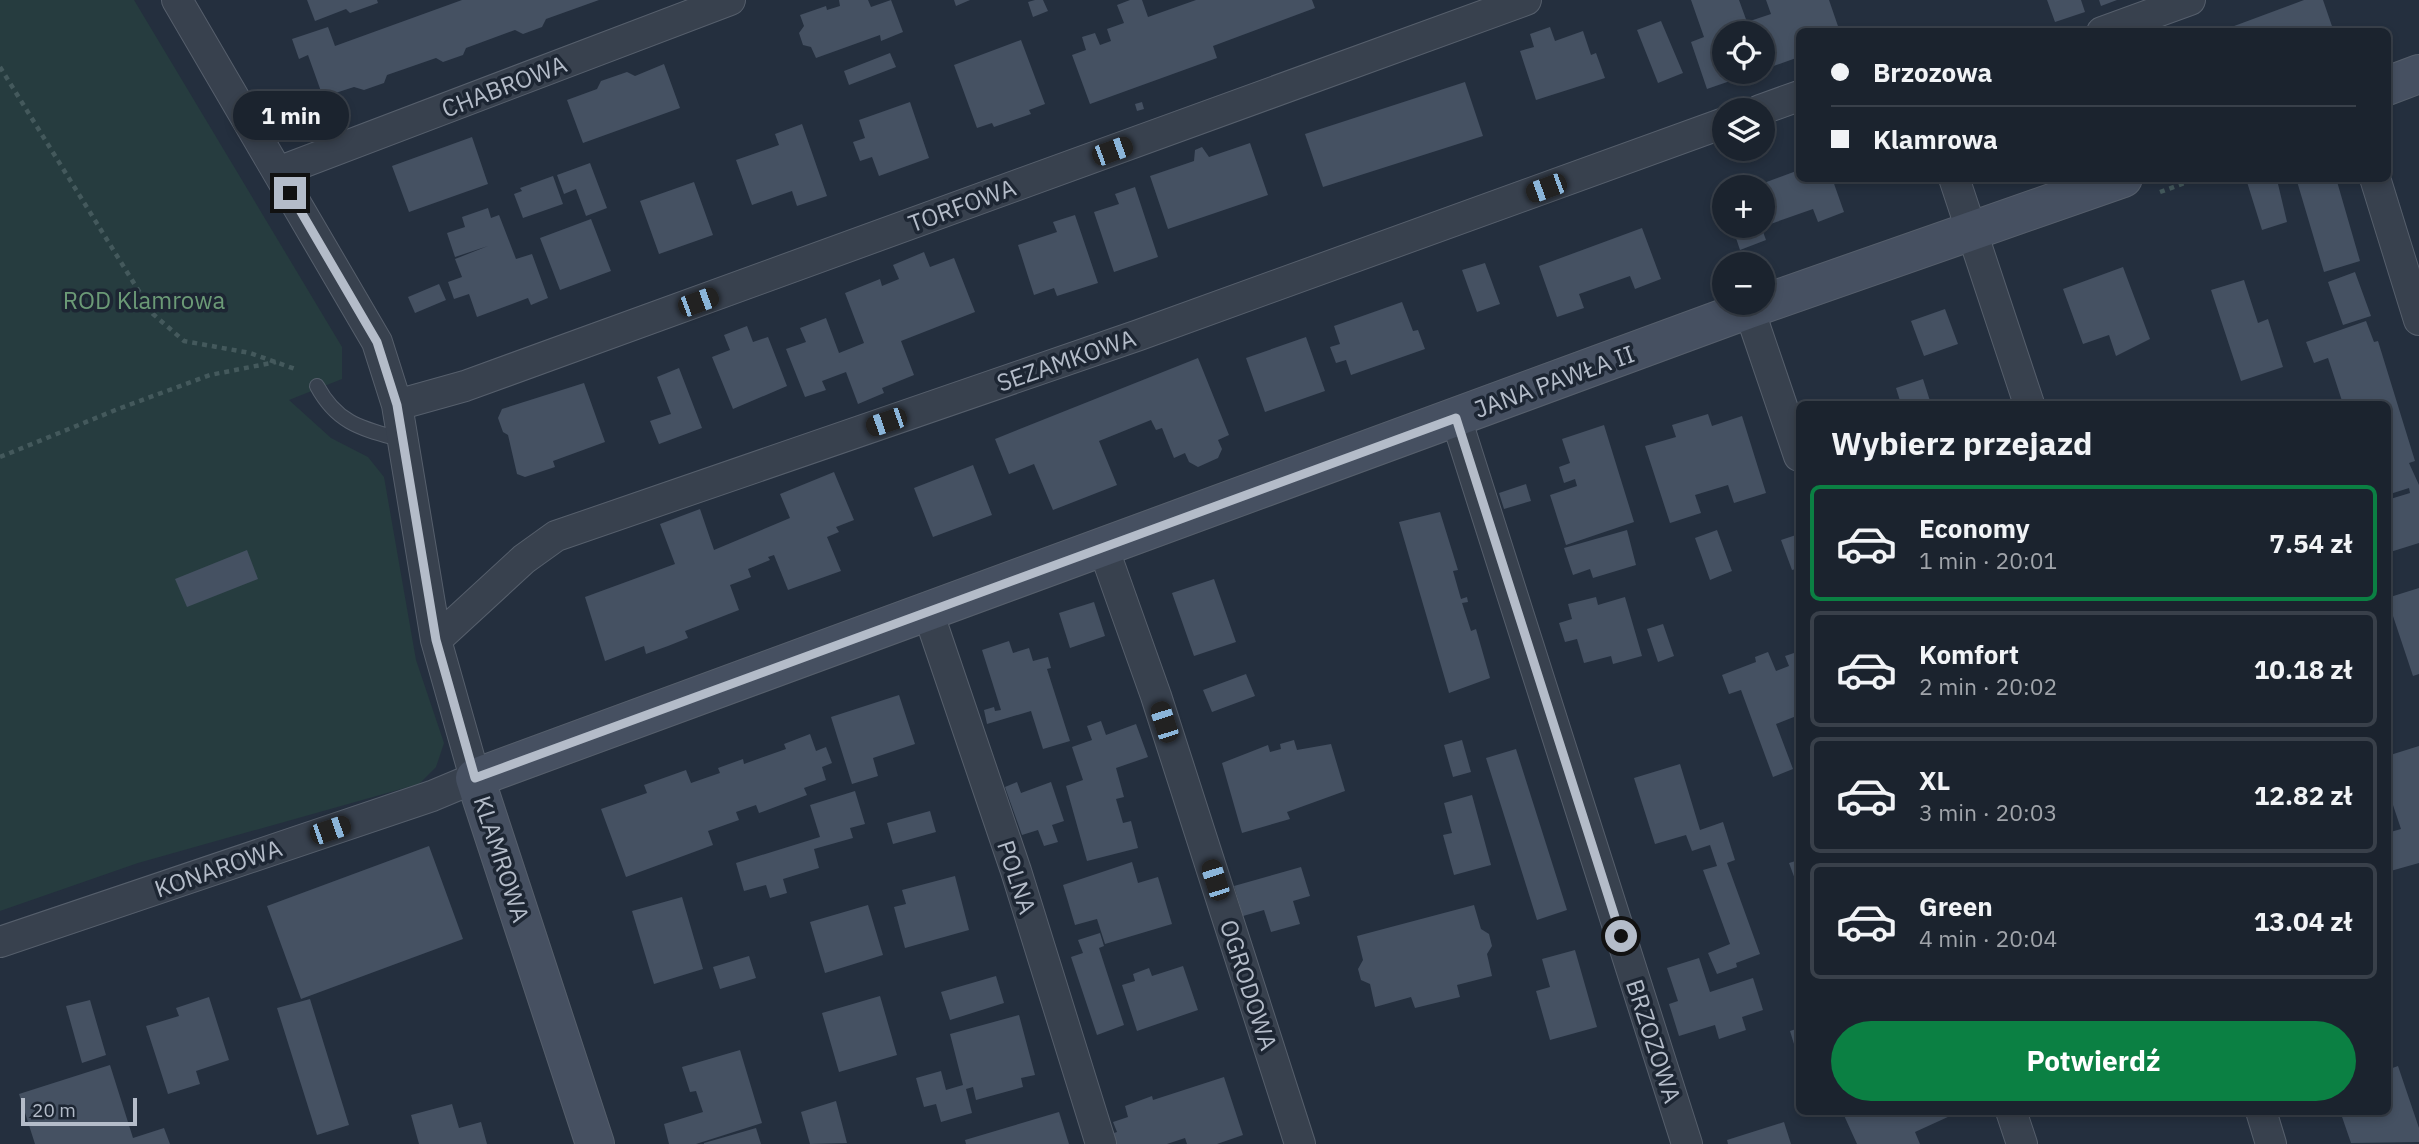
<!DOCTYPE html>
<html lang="pl">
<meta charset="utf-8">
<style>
:root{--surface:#1b232e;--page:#282f3a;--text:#f1f3f6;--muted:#a0a4aa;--line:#39404a;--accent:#0b8043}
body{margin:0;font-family:"IBM Plex Sans",sans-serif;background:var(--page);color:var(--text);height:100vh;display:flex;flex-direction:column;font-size:26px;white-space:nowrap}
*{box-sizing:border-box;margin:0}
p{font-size:23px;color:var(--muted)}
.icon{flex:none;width:38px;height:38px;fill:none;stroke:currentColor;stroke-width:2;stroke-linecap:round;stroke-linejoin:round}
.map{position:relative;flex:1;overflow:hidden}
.side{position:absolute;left:1796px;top:401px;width:595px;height:714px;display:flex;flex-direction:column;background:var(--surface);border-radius:10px;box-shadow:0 4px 10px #0003,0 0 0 2px var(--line)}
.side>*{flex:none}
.banner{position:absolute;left:1796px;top:28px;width:595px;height:154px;border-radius:10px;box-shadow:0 4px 10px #0003,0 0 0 2px var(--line);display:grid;align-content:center;height:154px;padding:0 35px;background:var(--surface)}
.tools{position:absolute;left:1712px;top:21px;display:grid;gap:14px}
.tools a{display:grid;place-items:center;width:63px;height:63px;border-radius:50%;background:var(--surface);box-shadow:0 4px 10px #0003,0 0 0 2px var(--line);font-size:35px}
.scale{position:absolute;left:21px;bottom:18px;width:116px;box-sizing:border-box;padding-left:7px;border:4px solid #b4bcc9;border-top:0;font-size:19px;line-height:24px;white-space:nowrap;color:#b4bcc9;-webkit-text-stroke:5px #1d2633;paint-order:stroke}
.end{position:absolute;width:32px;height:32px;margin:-16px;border:9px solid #b4bcc9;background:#111;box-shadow:0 0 0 4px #111}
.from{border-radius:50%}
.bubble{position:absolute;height:49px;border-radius:24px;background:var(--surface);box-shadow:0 4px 10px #0003,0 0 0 2px var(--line);font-size:23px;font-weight:800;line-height:49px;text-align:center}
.car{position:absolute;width:21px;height:42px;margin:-21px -10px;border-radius:9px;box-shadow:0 0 5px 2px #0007;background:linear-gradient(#222 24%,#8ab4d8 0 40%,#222 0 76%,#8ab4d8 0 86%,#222 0)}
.banner b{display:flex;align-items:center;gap:24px;height:66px;font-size:26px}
.banner b+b{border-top:2px solid var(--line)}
.banner i{width:18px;height:18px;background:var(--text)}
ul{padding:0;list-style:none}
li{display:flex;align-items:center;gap:21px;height:116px;margin:0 14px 10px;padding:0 21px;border:4px solid var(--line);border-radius:10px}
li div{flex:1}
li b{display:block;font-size:26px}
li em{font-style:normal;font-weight:800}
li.selected{border-color:var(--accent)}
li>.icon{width:63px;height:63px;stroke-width:1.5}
h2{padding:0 35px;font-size:32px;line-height:84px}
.button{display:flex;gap:14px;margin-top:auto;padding:14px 35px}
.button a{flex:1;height:80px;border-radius:42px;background:var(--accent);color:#fff;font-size:28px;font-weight:800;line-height:80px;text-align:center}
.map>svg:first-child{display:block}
.green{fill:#263c3f}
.building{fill:#455162}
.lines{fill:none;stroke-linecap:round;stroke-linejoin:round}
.lane-casing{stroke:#565f6c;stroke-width:16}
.street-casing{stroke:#565f6c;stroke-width:32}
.secondary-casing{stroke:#565f6c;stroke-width:40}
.path{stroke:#44595c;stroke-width:4.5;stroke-dasharray:5 5;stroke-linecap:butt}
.lane{stroke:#38414e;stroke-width:14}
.street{stroke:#38414e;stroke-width:30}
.secondary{stroke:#465061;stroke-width:38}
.route{stroke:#b4bcc9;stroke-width:9}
.labels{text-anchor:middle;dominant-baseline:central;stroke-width:7;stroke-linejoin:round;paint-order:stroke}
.street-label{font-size:24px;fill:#b4bcc9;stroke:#1d2633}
.park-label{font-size:24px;fill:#6b9a76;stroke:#1d2633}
</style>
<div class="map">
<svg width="2419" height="1144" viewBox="0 0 2419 1144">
<rect width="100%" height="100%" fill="#242f3e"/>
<path class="green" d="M0,0H134L342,347V379L289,400L331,438L368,457L384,477L416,660L444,743L436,767L419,784L138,863L0,911Z"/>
<path class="building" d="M307,0H377L378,3L350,13L346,9L315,21Z
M462,0H599L546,19L542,27L523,34L515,30L466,48L463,55L443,62L436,58L387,75L384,83L364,90L354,87L323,97L308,55L299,59L292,39L328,27L335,46Z
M839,0H868L871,7L891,0L903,32L881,41L880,35L816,58L811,47L803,45L799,33L804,26L800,15L826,6L827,10L840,6Z
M954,0H970L956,6Z
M1035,0H1043L1048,11L1033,17L1028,2Z
M1130,0H1142L1148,17L1196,0H1312L1315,8L1213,46L1217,58L1090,104L1072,55L1086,50L1082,37L1095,33L1100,45L1111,41L1107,29L1124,23L1117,5Z
M1691,0H1739L1747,22L1771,14L1766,0H1829L1840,32H1799V57L1762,70V33H1724V72H1756L1707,89L1691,42L1704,37Z
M2047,0H2081L2085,12L2055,22Z
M2099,0H2117L2101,6Z
M2304,0H2323L2334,32H2218Z
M1661,21L1683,73L1658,83L1637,30Z
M1550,27L1555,41L1583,31L1591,55L1596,53L1605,78L1536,100L1520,51L1534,47L1530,34Z
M1021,40L1045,104L1029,110L1031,114L994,127L992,123L977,128L954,65Z
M890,53L896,67L849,85L844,71Z
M664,64L680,108L583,143L567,100L597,89L601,81L627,72L635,76Z
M1465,82L1483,136L1323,187L1305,134Z
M910,102L929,158L879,176L872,157L860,161L853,142L865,138L859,120Z
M1142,102L1144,109L1137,111L1135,104Z
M802,124L827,196L797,206L792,191L752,205L736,160L779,145L775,134Z
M472,137L488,184L409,212L392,166Z
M1250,143L1268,195L1168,229L1150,176L1194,161L1195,150L1202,147L1209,157Z
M590,163L607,208L586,216L576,189L564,194L557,175Z
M1799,170V178H1832L1844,212L1818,222L1813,209L1762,227V187H1753Z
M553,176L563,204L523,218L514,194L522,191L520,188Z
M2258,178H2274L2278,184L2287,222L2262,230L2247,182Z
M2296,178H2336L2360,261L2324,272Z
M694,182L713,235L659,254L640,201Z
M1135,187L1158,257L1114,272L1094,212L1119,204L1115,194Z
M488,208L491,218L499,215L516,259L532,254L548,298L531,305L528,298L477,317L469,294L454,299L448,282L462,277L455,259L488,246L455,257L447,233L465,227L462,217Z
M1075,215L1098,283L1057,296L1054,288L1034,295L1018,245L1057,232L1053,222Z
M591,219L611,271L560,290L540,238Z
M1732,226H1761L1766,240L1740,250Z
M1642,228L1661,279L1635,289L1630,276L1579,294L1584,308L1557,317L1539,266Z
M924,252L930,267L954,258L975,312L901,341L914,375L882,388L884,393L858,404L846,372L822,381L826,390L805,397L786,349L806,342L800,328L826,318L839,353L864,343L845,293L880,279L882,286L899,279L893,265Z
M1485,263L1500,304L1477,312L1462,270Z
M2123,267L2150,339L2116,356L2109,335L2083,344L2063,289Z
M2355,272L2371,316L2343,325L2328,282Z
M2244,280L2258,323L2268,319L2283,367L2241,381L2211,290Z
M439,284L446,300L415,313L408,297Z
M1402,302L1413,331L1418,330L1425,349L1351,375L1346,360L1336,363L1330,347L1340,344L1334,326Z
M1945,309L1958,344L1924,356L1911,321Z
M2366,321L2374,342L2378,341L2415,461L2409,463L2419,485V543L2387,553V500L2410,493L2409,488L2387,495V404H2343L2328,358L2314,363L2306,342Z
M747,326L753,342L768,337L787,386L733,409L712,357L730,350L724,335Z
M1306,337L1325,391L1265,412L1246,358Z
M1198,358L1229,435L1218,440L1222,449L1218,458L1198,467L1189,462L1185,453L1174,458L1162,428L1156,430L1151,420L1099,441L1117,485L1053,510L1034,464L1009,474L995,439Z
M679,368L702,428L659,444L650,421L671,414L657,377Z
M1923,379L1931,404H1901L1896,388Z
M584,383L605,442L553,461L555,467L525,477L517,474L508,435L503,432L498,418L502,409Z
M1708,414L1712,426L1742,416L1766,493L1734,503L1728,485L1695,495L1701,513L1670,523L1645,446L1676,437L1672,425Z
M1604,425L1634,522L1566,545L1550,495L1577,486L1575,479L1564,483L1559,467L1570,463L1562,439Z
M973,465L992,515L933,537L914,488Z
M834,472L854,520L836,527L839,532L827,537L841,571L788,590L774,555L768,557L770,560L748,569L751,577L730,585L739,610L685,631L688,638L668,646L646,654L644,646L605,661L585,597L675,564L660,524L700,509L714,550L790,518L780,494Z
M1526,484L1531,501L1504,509L1499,493Z
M1440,512L1458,570L1453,571L1461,599L1467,597L1468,602L1462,603L1471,631L1476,629L1490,678L1449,693L1399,522Z
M1627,530L1636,565L1593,578L1590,569L1573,575L1564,548Z
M1717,530L1732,571L1710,580L1695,538Z
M1799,534V568L1792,570L1781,540Z
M247,550L258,579L187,607L175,579Z
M1214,579L1236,642L1194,656L1172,593Z
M2419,588V674L2413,676L2387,598Z
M1596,597L1598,605L1625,597L1642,656L1613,664L1611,656L1584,663L1577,639L1565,642L1559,623L1572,619L1568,604Z
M1094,602L1105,636L1070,648L1059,613Z
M1663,624L1674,656L1658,662L1647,629Z
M1009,641L1013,653L1029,648L1033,661L1048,657L1051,668L1047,669L1070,741L1043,749L1031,711L987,724L984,710L994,707L995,711L1001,710L982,650Z
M1768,652L1776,671L1789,666L1785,656L1797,652L1799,658V715L1776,724L1793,769L1773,777L1741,690L1729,694L1722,675L1756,662L1755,657Z
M1246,674L1255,696L1212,712L1203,690Z
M899,695L915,744L873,758L878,776L852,784L831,717Z
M1101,721L1106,735L1136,724L1148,757L1116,768L1124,797L1116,799L1123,823L1131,821L1138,848L1087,861L1066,786L1083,780L1072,747L1092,740L1087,726Z
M810,734L816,751L826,747L832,763L822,767L826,780L804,788L807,795L759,813L756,805L736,812L739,820L708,831L713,845L626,877L601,809L647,793L644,785L686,770L691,783L720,773L718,768L743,759L744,764L786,749L784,744Z
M1294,740L1297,750L1331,744L1345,791L1287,812L1290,819L1242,833L1222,763L1268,745L1270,752L1281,749L1280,744Z
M1462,740L1471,772L1453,777L1444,745Z
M2419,746V863L2387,872V833L2401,829L2387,787V756Z
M1516,749L1567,910L1537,920L1486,758Z
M1680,764L1700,830L1723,822L1735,860L1727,863L1760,954L1736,963L1737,967L1717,974L1708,953L1730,944L1703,870L1717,866L1710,845L1692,851L1686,835L1655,844L1634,778Z
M1017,782L1021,793L1051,782L1064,821L1052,825L1058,842L1044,846L1038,830L1022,835L1005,787Z
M855,791L865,824L850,828L853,838L814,849L819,868L783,879L787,893L770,898L766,885L744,891L736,863L820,837L810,805Z
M1472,795L1491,865L1454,875L1443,835L1452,833L1444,803Z
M930,811L936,832L893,844L887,823Z
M429,846L463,939L301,999L267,906Z
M1799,860V890L1789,863Z
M1132,862L1138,883L1158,877L1172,924L1105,944L1097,919L1075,925L1063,885Z
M1301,867L1310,896L1293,901L1300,924L1271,932L1264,910L1243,916L1234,886Z
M955,876L969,930L905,948L894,907L906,904L902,890Z
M682,897L703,969L654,984L632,911Z
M868,905L883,955L825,973L810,922Z
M1474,905L1481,929L1489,934L1492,946L1487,954L1492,976L1457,985L1460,997L1415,1008L1411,997L1375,1007L1370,984L1361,980L1358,969L1363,960L1357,936Z
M1100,933L1104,946L1099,948L1124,1025L1097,1035L1071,957L1083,953L1078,940Z
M1575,950L1597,1027L1550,1040L1536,991L1550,987L1542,959Z
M749,956L756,978L720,989L713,967Z
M1699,958L1710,992L1753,978L1763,1010L1742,1017L1746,1030L1719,1039L1715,1025L1679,1036L1669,1004L1678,1001L1667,968Z
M1183,966L1198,1010L1137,1031L1122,985L1135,981L1133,974L1149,968L1152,976Z
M996,976L1004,1003L950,1020L941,992Z
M880,996L897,1055L839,1072L822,1013Z
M209,997L229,1060L196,1071L200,1084L168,1094L146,1026L179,1016L176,1008Z
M310,999L349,1125L317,1135L277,1008Z
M90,1000L106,1055L82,1063L66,1006Z
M1019,1015L1035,1075L1021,1078L1023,1087L976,1100L973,1087L966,1089L972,1113L941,1122L936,1104L924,1107L916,1078L941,1071L946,1090L963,1085L950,1034Z
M1799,1028V1057H1798L1790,1031Z
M740,1050L762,1123L696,1144H669L664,1124L703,1112L696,1091L690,1092L682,1067Z
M110,1065L133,1138L164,1128L170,1144H35L19,1094Z
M2398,1066L2419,1128V1142L2351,1143L2340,1111H2387V1070Z
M1224,1077L1243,1135L1217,1144H1187L1185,1138L1167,1144H1114L1111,1134L1117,1132L1113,1122L1128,1117L1125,1106L1152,1096L1153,1100Z
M836,1101L847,1143L810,1144L801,1112Z
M452,1104L459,1128L481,1122L487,1144H419L411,1115Z
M1842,1111H1961L1915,1132L1920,1144H1857Z
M1059,1112L1069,1144H966L965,1140Z
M1784,1122L1791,1144H1728L1727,1140Z
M756,1128L761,1144H704V1143Z"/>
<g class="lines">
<defs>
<path id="lane" d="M317,386C338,425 364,429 403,440"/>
<path id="street" d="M2102,32L2190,0
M1760,110L1799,96
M278,172L730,0
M1954,178L2029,404
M2375,178L2419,320
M1749,309L1799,456
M397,405L465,386L1526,0
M1456,418L1687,1144
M1103,547L1156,696L1300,1144
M928,612L1016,871L1101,1144
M436,640L524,559L556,536L1139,335L1724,123
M0,942L432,796L475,778L436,640L397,405L377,342L177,0
M2011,1111L2022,1144
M2261,1111L2271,1144"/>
<path id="secondary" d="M2387,86L2419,74
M595,1144L475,778L1749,309L2123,178"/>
</defs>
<use href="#lane" class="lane-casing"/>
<use href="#street" class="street-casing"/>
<use href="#secondary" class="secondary-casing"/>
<path class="path" d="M0,67L153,314L184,341L250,353L298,370
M2160,192L2198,178
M0,457L118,409L210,375L276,362"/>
<use href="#lane" class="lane"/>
<use href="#street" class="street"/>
<use href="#secondary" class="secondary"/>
</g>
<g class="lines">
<path class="route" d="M290,193L377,342L397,405L436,640L475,778L1456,418L1621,936"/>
</g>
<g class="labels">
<g class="street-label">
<text transform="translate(504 86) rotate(-21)">CHABROWA</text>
<text transform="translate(962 205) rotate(-20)">TORFOWA</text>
<text transform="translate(1066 360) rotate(-19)">SEZAMKOWA</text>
<text transform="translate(1554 381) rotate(-20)">JANA PAWŁA II</text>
<text transform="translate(502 859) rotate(72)">KLAMROWA</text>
<text transform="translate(218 868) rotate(-19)">KONAROWA</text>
<text transform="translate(1017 877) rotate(72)">POLNA</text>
<text transform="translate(1249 985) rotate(72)">OGRODOWA</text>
<text transform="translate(1654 1041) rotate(72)">BRZOZOWA</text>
</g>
<g class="park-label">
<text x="144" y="300">ROD Klamrowa</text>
</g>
</g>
</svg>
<div class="tools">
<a><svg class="icon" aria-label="locate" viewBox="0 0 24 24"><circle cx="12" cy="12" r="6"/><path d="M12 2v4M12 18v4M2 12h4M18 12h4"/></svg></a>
<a><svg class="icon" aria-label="layers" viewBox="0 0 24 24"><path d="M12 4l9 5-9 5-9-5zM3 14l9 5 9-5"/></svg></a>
<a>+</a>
<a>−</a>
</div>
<div class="scale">20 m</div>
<i class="end from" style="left:1621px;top:936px"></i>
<i class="end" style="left:290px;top:193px"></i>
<div class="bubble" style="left:233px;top:91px;width:116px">1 min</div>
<i class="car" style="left:1112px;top:151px;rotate:70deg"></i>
<i class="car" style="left:1546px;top:188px;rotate:250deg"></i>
<i class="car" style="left:698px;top:302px;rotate:70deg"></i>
<i class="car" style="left:886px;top:422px;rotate:251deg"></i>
<i class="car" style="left:1164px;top:722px;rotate:342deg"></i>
<i class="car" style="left:330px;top:830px;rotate:71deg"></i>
<i class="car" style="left:1215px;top:880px;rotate:342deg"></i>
<div class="banner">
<b><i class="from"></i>Brzozowa</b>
<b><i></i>Klamrowa</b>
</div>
<section class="side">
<h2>Wybierz przejazd</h2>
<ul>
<li class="selected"><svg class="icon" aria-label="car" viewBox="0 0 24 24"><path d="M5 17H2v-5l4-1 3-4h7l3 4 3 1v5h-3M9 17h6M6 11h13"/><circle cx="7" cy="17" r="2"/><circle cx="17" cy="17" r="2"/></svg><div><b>Economy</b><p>1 min · 20:01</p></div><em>7.54 zł</em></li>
<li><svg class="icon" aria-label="car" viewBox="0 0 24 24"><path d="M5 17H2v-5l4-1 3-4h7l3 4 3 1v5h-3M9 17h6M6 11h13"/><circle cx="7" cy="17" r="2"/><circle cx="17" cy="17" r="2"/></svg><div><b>Komfort</b><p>2 min · 20:02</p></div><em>10.18 zł</em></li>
<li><svg class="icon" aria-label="car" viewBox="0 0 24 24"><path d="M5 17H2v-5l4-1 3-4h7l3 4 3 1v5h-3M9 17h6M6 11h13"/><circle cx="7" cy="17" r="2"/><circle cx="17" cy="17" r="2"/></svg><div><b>XL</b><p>3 min · 20:03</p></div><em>12.82 zł</em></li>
<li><svg class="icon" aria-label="car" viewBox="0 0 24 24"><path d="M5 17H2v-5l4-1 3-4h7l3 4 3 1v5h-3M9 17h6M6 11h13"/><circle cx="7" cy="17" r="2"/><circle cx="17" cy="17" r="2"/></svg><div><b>Green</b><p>4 min · 20:04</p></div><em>13.04 zł</em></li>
</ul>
<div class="button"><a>Potwierdź</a></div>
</section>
</div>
